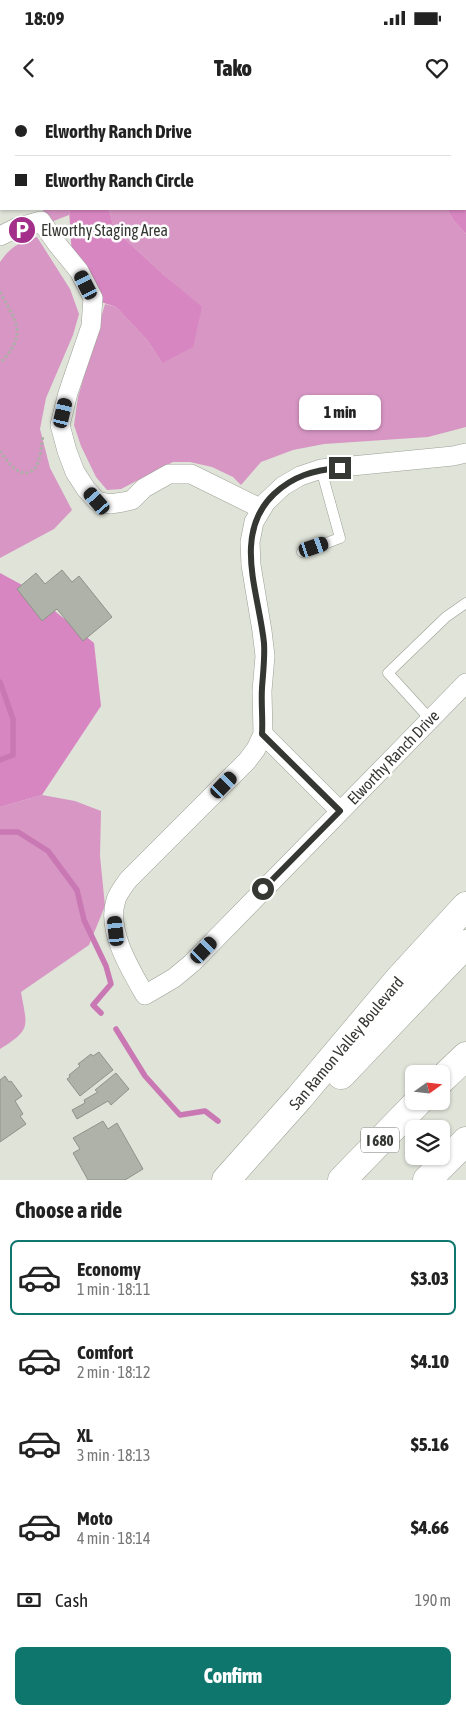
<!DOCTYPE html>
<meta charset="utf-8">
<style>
:root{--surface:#fff;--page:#f6f6f6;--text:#222;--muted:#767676;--line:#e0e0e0;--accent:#0f766e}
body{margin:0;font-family:"Asap Condensed",sans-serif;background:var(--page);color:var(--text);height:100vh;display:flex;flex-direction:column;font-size:19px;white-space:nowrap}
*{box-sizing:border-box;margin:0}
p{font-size:16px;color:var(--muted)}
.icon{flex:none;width:28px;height:28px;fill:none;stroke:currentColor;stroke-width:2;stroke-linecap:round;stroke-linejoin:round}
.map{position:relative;height:1080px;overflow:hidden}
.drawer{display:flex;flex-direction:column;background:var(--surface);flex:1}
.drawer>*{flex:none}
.banner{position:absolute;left:0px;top:0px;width:466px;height:110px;box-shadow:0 1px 4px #0004;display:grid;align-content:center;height:110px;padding:0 15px;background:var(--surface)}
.needle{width:32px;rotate:75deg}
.controls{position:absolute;left:405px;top:965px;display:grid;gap:10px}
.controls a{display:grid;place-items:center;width:45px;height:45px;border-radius:8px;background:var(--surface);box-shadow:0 1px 4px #0004;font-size:25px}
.end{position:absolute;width:22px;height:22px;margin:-11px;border:6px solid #353732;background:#fff;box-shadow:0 0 0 2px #fff}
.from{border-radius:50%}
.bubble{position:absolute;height:35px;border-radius:8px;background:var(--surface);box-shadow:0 1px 4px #0004;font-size:16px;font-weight:800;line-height:35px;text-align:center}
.car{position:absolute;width:15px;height:30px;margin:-15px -8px;border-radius:6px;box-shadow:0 0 4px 1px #0007;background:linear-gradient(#222 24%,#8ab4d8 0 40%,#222 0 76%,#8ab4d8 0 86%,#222 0)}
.banner b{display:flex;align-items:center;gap:18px;height:48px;font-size:19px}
.banner b+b{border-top:1px solid var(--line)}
.banner i{width:12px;height:12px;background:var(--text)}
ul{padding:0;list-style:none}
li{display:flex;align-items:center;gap:15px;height:75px;margin:0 10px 8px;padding:0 5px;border:2px solid transparent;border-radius:8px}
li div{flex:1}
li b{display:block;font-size:19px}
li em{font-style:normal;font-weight:800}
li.on{border-color:var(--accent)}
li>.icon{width:45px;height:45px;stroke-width:1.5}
h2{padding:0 15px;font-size:22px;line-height:60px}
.pay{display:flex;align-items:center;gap:12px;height:55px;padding:0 15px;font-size:19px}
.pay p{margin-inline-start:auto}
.action{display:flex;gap:10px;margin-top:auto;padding:10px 15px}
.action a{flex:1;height:58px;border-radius:8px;background:var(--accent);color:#fff;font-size:20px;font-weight:800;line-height:58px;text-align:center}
.status{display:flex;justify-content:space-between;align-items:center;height:35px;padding:0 25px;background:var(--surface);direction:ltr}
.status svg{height:14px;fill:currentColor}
header{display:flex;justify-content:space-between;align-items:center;height:65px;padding:0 15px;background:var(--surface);font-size:22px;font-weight:800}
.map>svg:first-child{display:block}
.green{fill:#d796c4}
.forest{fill:#d886c2}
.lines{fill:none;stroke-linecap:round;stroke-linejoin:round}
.stream{stroke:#c978b3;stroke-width:5.5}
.building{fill:#aeb2a8;stroke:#8f9389}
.lane-casing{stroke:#9ba095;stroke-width:11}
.street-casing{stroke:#9ba095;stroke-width:20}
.secondary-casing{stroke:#9ba095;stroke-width:29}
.highway-casing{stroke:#9ba095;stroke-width:29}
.path{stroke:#abafa6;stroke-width:3;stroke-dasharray:2.5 2.5;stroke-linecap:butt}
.lane{stroke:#fff;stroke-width:10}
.street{stroke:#fff;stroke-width:19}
.secondary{stroke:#fff;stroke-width:28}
.highway{stroke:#fff;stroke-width:28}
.route{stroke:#353732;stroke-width:6}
.labels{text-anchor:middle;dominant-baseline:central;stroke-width:5;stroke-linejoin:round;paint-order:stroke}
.shield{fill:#fff;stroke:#727370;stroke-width:1}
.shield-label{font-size:15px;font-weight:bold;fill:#353732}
.poi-label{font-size:16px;fill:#353732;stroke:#fff;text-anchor:start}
.street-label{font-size:16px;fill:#353732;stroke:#fff}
</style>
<div class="status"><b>18:09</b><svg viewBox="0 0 49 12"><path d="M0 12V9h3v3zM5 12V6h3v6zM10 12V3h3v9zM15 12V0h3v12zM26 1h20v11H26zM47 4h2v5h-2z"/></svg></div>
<header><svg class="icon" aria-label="back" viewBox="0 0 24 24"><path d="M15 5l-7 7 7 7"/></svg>Tako<svg class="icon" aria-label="heart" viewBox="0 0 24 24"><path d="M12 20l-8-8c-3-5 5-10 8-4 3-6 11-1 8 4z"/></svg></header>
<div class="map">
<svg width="466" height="1080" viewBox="0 0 466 1080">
<rect width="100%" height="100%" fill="#dfe3d8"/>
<path class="green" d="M102,0H466V60L465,1H102Z
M0,4H1L2,109L0,110Z
M42,109H69V115L51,122Z
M109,109H447L454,121L466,134V327L428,337L324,344L293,350L261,362L241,385L233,377L212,367L190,362H173L121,389L107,390L96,377L81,346L74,325L78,297L105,204L116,207L148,241L162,263L202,208L163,174L114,129Z
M37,137L70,189L79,214L73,235L46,298L40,329L50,368L72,410L54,429L0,458V162C11,146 19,143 37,137Z
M42,695L75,701L101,711L100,756L105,806L89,845L21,892C27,927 32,929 0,949V707Z"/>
<path class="forest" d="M0,0H102V1H1V4Z
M466,60V134L454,121L447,109H465Z
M69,109H109L114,129L163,174L202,207L193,247L162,263L148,241L116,207L89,198L73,173Z
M0,473L24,486L94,543L101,606L42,695L0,707Z"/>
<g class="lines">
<path class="stream" d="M465,84L466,85
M0,582L13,619V655L0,660
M0,732H18L48,751L77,790L84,820L106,866L111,884L93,905L101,913
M116,929L145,976L180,1015L205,1011L218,1021"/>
</g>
<path class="building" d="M62,470L72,482L79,476L112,517L83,541L57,509L42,521L17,489L36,473L45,484Z
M99,952L113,970L80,996L67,979L70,977L69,975L80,966L78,964L91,954L93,956Z
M116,973L129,989L111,1005L108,1001L77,1019L72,1010L85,1003L84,1000L98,992L95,990Z
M5,976L9,982L11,981L22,996L15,1001L23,1014L20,1016L26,1024L0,1042V980Z
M103,1021L108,1029L117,1023L143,1069L125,1080H88L73,1053L80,1049L73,1038Z"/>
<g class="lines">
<defs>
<path id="lane" d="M302,452L340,438L321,369
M430,619L388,573L446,517L466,503"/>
<path id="street" d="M0,136L16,128L41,121L57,144L79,171L93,198L91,226L68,293L60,325L67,351L75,372L86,389L97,401L110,404L123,402L132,400L144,388L169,374H191L262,409
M263,634L256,649L247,661L128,780C124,786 118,793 116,800C106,830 130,869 145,895L174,878L192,863L466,583
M340,711L263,634L262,591L265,556L262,531L251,465L250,442L254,422L266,402L283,386L300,376L321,369L453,356L466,353"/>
<path id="secondary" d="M341,975L466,844
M226,1080L299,998L399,879L466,806"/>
<path id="highway" d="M441,980L466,956
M342,1080L419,1001
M427,1080L466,1041"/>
</defs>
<use href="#lane" class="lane-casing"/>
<use href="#street" class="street-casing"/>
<use href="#secondary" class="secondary-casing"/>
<use href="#highway" class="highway-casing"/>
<path class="path" d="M0,67L1,69
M0,192C17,223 28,234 0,263
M0,351C6,360 22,383 35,368C41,361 41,345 43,336"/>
<use href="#lane" class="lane"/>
<use href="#street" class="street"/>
<use href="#secondary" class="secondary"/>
<use href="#highway" class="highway"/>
</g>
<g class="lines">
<path class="route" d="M263,789L340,711L262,634C263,619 261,603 262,588C263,573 265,558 264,543C259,493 232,434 274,394C293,376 314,370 340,368"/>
</g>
<defs>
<symbol id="parking-disc" viewBox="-11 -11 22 22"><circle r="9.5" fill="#a32f8a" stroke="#fff"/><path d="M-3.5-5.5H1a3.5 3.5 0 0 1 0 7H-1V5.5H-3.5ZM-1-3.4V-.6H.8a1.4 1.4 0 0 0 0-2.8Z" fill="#fff"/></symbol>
</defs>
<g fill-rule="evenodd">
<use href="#parking-disc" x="6" y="114" width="32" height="32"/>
</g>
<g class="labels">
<rect class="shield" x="361" y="1027.5" width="38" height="25" rx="4"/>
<g class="shield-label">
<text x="380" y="1040">I 680</text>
</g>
<g class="poi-label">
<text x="41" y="130">Elworthy Staging Area</text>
</g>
<g class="street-label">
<text transform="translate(393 657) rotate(-46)">Elworthy Ranch Drive</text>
<text transform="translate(346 943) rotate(-50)">San Ramon Valley Boulevard</text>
</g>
</g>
</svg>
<div class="controls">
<a><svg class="needle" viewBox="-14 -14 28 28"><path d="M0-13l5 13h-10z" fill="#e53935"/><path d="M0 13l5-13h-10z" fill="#767676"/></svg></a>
<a><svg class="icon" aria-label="layers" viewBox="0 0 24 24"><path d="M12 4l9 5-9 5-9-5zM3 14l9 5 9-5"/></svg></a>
</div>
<i class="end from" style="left:263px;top:789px"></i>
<i class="end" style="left:340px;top:368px"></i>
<div class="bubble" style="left:299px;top:295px;width:82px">1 min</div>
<i class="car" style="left:86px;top:185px;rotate:333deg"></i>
<i class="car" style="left:63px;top:313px;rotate:13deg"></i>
<i class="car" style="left:97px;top:401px;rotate:319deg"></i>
<i class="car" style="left:314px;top:447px;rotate:71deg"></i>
<i class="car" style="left:224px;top:685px;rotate:44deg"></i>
<i class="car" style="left:116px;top:831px;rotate:354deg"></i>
<i class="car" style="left:204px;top:850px;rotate:44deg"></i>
<div class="banner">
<b><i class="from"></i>Elworthy Ranch Drive</b>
<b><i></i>Elworthy Ranch Circle</b>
</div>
</div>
<section class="drawer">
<h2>Choose a ride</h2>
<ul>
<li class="on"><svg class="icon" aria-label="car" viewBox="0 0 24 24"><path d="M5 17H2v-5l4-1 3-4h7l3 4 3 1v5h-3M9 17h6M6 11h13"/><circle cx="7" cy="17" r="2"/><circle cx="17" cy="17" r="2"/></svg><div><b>Economy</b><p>1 min · 18:11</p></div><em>$3.03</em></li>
<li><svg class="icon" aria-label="car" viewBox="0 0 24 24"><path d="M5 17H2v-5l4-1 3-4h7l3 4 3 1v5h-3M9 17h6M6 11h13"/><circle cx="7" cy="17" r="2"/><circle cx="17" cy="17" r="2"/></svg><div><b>Comfort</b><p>2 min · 18:12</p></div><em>$4.10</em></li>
<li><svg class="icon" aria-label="car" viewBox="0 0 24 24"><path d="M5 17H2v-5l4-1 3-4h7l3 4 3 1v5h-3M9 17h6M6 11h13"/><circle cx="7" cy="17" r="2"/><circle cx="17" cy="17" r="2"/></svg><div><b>XL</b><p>3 min · 18:13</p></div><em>$5.16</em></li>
<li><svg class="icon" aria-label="car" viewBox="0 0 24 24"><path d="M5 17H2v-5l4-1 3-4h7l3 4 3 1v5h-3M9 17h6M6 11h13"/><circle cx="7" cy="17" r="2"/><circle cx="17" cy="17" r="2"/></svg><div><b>Moto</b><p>4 min · 18:14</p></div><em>$4.66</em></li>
</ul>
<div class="pay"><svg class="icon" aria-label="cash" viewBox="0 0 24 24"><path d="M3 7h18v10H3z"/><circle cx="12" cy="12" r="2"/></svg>Cash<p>190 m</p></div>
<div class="action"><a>Confirm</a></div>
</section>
